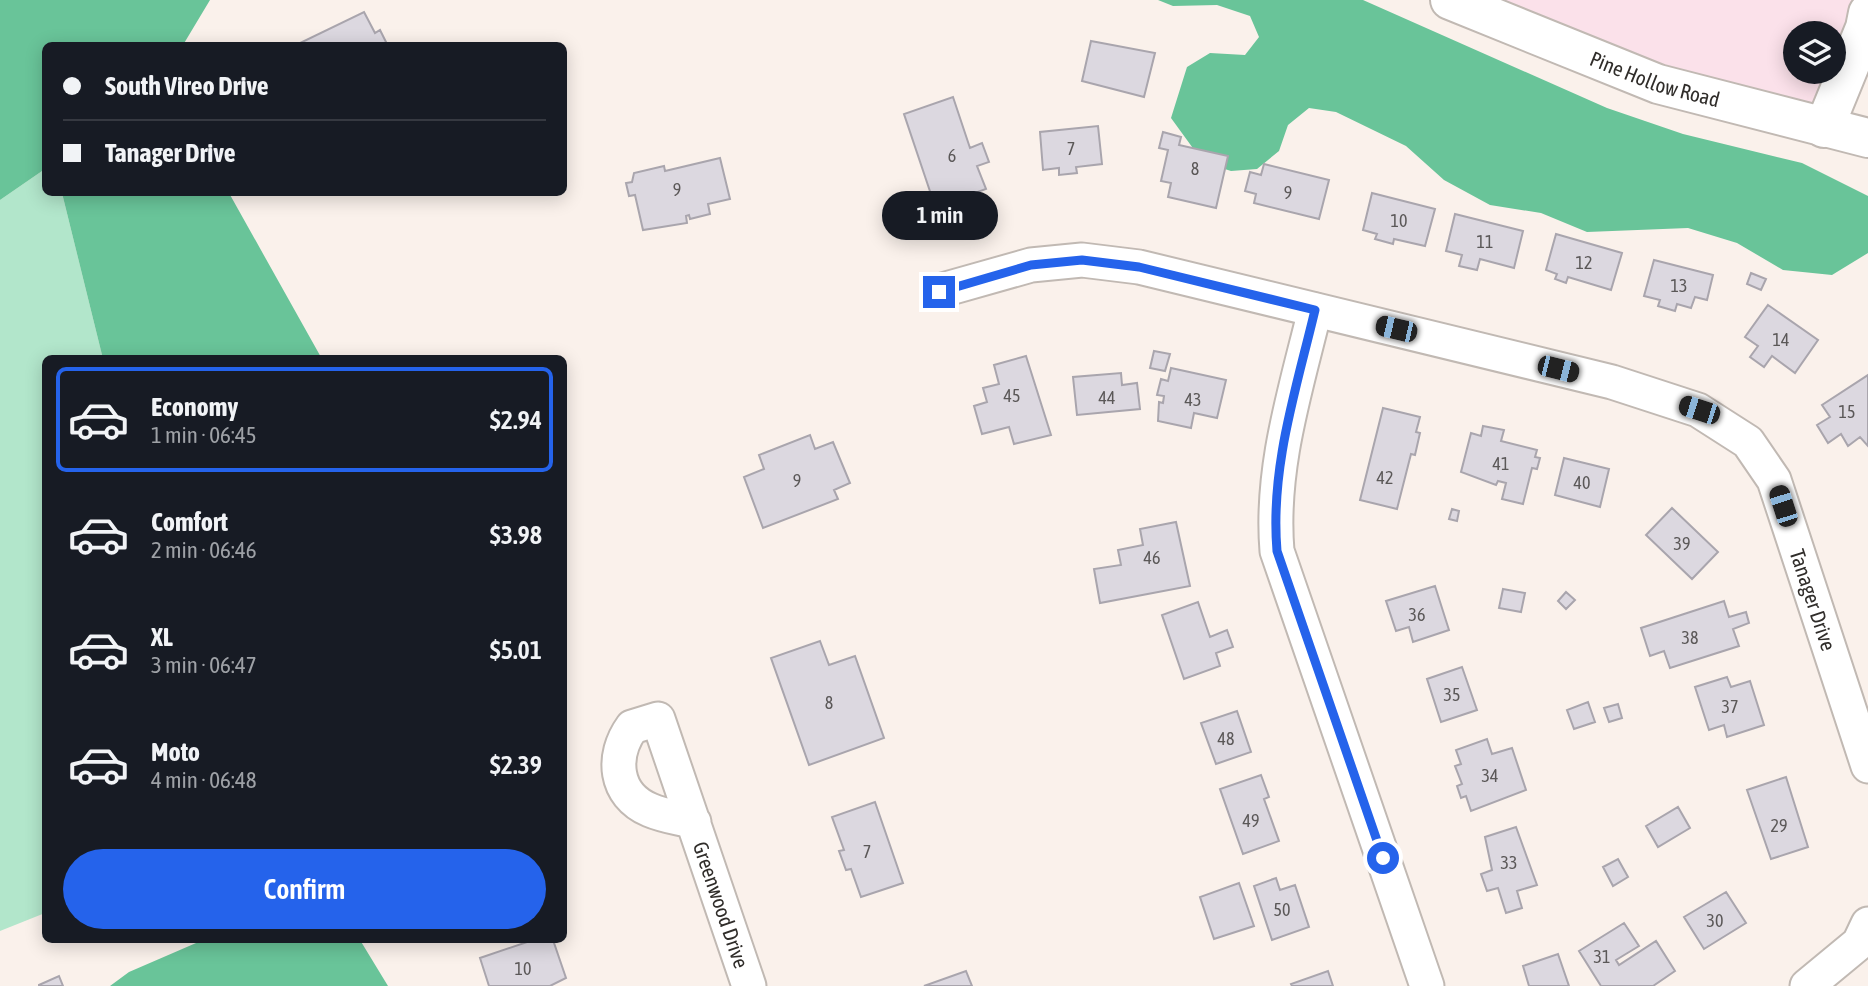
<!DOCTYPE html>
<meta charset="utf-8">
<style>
:root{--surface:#171b24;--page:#20242c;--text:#f1f3f6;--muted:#9ea1a6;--line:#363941;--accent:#2563eb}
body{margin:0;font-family:"Asap Condensed",sans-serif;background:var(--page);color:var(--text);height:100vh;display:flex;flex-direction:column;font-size:26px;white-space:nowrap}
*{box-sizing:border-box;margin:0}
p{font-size:23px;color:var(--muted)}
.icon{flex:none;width:38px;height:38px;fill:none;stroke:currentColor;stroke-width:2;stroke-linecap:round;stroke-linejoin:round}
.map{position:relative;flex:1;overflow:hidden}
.details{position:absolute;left:42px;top:355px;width:525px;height:588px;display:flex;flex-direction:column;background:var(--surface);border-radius:10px;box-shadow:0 4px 18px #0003}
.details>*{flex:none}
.top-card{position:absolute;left:42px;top:42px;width:525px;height:154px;border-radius:10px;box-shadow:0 4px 18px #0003;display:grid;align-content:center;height:154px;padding:0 21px;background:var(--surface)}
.fabs{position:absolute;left:1783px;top:21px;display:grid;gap:14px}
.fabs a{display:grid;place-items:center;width:63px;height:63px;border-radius:50%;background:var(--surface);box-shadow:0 4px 18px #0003;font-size:35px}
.end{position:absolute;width:32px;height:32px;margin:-16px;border:9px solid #2563eb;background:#fff;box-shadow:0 0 0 4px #fff}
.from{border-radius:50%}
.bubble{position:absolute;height:49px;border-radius:24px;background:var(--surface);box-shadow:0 4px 18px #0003;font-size:23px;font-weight:600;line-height:49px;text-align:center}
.car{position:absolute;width:21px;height:42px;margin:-21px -10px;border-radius:9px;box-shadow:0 0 5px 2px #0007;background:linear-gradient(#222 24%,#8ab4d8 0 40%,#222 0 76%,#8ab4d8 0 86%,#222 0)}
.top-card b{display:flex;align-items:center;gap:24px;height:66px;font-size:26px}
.top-card b+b{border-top:2px solid var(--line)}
.top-card i{width:18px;height:18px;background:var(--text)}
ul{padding:12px 0 0;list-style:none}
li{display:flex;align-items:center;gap:21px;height:105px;margin:0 14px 10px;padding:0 7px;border:4px solid transparent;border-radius:10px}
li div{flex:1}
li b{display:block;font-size:26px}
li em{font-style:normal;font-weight:600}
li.selected{border-color:var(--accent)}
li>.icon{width:63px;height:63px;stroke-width:1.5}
.primary-button{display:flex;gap:14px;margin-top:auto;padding:14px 21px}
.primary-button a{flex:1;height:80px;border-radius:42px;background:var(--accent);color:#fff;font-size:28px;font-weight:600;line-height:80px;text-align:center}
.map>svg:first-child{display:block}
.commercial{fill:#fbe1ea;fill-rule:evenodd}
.green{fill:#b2e6cb}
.forest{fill:#69c499}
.building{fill:#dcd8e0;stroke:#a9a5ad;stroke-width:2}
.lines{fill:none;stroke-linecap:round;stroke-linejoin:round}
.street-casing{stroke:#c1b9b3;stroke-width:37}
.secondary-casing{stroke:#c1b9b3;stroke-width:42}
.street{stroke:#fff;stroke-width:33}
.secondary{stroke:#fff;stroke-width:38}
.route{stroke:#2563eb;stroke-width:9}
.labels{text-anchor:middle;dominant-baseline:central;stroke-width:6;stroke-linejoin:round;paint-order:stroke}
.number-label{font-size:18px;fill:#5b5858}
.street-label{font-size:21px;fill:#302d2a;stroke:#faf1eb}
</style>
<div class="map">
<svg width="1868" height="986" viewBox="0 0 1868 986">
<rect width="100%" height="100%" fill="#faf1eb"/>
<path class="commercial" d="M1450,0H1868L1824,128ZM1796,33H1834V72H1796Z"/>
<path class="green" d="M45,169L46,192L62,193L103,359H46L45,913L0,931V200Z"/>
<path class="forest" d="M0,0H210L183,45L46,46L45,169L0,200Z
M1158,0H1363L1607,108L1683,134L1802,163L1868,196V253L1832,275L1783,270L1737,243L1688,228L1587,232L1541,213L1490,205L1444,180L1406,146L1336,112L1309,108L1288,125L1279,151L1257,169L1231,171L1203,162L1171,118L1187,67L1210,53L1245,55L1259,37L1250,16L1217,5L1173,6Z
M62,193H229L322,359H103Z
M203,940H360L388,986H110L129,972Z"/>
<path class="building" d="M364,12L375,33L380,30L388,46H301L300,43Z
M1091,41L1155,53L1144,97L1082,81Z
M953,97L970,148L982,143L989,162L977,166L986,189L969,195L975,212L941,224L904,114Z
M1098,126L1102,164L1076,167L1077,173L1059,175V168L1043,170L1040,132Z
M1163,132L1181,137L1179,145L1228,156L1216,208L1168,197L1171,183L1161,181L1168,150L1159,148Z
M720,158L730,199L708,204L710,214L690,219L689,215L686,216L687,223L643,230L635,195L629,196L626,183L632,182L634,173L664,166L665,171Z
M1264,164L1329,180L1319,219L1254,203L1256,194L1245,191L1250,172L1261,175Z
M1372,193L1435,209L1425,246L1394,239L1393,244L1375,239L1377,234L1363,230Z
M1455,214L1523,231L1514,268L1480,259L1477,270L1459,266L1462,255L1446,251Z
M1556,234L1622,253L1611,290L1568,277L1566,283L1555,279L1557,274L1546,270Z
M1654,260L1713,275L1707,300L1695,297L1691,308L1677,304L1675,311L1658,306L1660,300L1644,296Z
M1751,273L1766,279L1761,290L1747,284Z
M1768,305L1818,340L1795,373L1772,356L1764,367L1750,357L1758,346L1745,337Z
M1154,351L1170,354L1165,371L1150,368Z
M1026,356L1051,435L1014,444L1009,427L982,434L974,406L987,402L983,388L999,384L994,365Z
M1171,368L1226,380L1217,418L1194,413L1191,428L1158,421L1159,402L1163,403L1164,396L1157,395L1161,379L1168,381Z
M1121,373L1122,385L1137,383L1140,409L1077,415L1073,377Z
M1868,375V446L1860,437L1848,446L1841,434L1828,443L1817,425L1830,417L1822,405Z
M1383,408L1420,417L1416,432L1420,433L1415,455L1411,454L1397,509L1360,500Z
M1483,426L1504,430L1501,441L1537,450L1535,457L1540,458L1537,469L1532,468L1523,504L1502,499L1506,483L1498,481L1496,485L1461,472L1471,433L1481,436Z
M810,435L815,449L833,442L850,483L834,490L838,499L763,528L744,477L764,469L759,455Z
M1564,458L1609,469L1600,507L1555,495Z
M1672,508L1718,552L1692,579L1646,535Z
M1452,509L1459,511L1457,521L1449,519Z
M1176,522L1190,586L1100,603L1094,569L1121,565L1118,550L1143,545L1140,529Z
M1435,586L1449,630L1413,642L1409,627L1396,631L1386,601Z
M1503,589L1525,593L1521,612L1499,608Z
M1566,592L1575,600L1566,609L1558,601Z
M1724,601L1729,617L1746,612L1749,623L1733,629L1739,646L1670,668L1664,651L1650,656L1641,628Z
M1198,602L1210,637L1227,630L1233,647L1216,653L1220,666L1184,679L1162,615Z
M820,641L829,665L855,656L884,738L809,765L771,658Z
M1462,667L1477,710L1441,722L1427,679Z
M1727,677L1731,687L1750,681L1764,725L1727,737L1724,725L1709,730L1695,687Z
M1588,702L1595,722L1574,729L1567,710Z
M1618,704L1622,718L1609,722L1604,708Z
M1237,711L1251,752L1216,764L1201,723Z
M1487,739L1492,754L1512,748L1526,790L1471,811L1466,796L1461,798L1457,786L1462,784L1455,766L1461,764L1456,750Z
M1261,775L1269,797L1264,799L1279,841L1243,854L1220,789Z
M1786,777L1808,847L1771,859L1747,790Z
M875,802L903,883L861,897L851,869L846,870L839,851L844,850L832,817Z
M1678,807L1690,828L1658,847L1646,826Z
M1516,827L1537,885L1517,891L1522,908L1506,913L1498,888L1487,891L1481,874L1492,870L1485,837Z
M1618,859L1628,877L1613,886L1603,867Z
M1276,878L1280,890L1295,885L1309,927L1272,940L1254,886Z
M1239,883L1254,926L1214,939L1200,897Z
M1726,892L1746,923L1704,949L1684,917Z
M1624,923L1639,946L1616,960L1619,965L1656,941L1675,971L1653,986H1601L1579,951Z
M533,940H553L566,978L550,986H489L480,958Z
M1558,954L1569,986H1529L1523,966Z
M966,971L972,986H924Z
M1328,971L1333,986H1292L1291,984Z
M59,976L63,986H39V985Z"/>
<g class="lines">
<defs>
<g id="street">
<path id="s1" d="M939,291L1031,265L1082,260L1139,267L1612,382L1698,410L1748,442L1774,480L1868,766"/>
<path d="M1315,310C1296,389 1270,468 1277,551L1427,986"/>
<path id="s2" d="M694,822C680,818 664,816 650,810C614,795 611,756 632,727L658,719L749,986"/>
<path d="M1807,986L1859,943L1868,924"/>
</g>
<g id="secondary">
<path id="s3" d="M1450,0L1658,84L1868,138"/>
<path d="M1824,128L1865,28L1868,13"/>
</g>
</defs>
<use href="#street" class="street-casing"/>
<use href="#secondary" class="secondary-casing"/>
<use href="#street" class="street"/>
<use href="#secondary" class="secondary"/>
</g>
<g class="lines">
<path class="route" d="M939,292L1031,265L1082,260L1139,267L1315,310C1296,390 1270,468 1277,551L1383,858"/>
</g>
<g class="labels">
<g class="number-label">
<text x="1071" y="148">7</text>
<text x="952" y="155">6</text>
<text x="1195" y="168">8</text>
<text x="677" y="189">9</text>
<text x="1288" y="192">9</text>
<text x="1399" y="220">10</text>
<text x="1485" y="241">11</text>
<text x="1584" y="262">12</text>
<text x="1679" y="285">13</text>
<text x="1781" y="339">14</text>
<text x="1012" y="395">45</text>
<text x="1107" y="397">44</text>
<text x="1193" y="399">43</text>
<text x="1847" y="411">15</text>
<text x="1501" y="463">41</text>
<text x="1385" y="477">42</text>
<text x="797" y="480">9</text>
<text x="1582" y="482">40</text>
<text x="1682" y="543">39</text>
<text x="1152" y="557">46</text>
<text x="1417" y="614">36</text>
<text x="1690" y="637">38</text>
<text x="1452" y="694">35</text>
<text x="829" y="702">8</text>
<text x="1730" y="706">37</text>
<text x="1226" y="738">48</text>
<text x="1490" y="775">34</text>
<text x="1251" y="820">49</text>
<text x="1779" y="825">29</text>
<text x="867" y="851">7</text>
<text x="1509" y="862">33</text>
<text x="1282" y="909">50</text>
<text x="1715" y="920">30</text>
<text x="1602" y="956">31</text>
<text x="523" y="968">10</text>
</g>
<g class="street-label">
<text stroke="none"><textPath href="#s3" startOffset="220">Pine Hollow Road</textPath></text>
<text stroke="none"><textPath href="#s1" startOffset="1013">Tanager Drive</textPath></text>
<text stroke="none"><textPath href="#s2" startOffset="368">Greenwood Drive</textPath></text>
</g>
</g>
</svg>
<div class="fabs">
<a><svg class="icon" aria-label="layers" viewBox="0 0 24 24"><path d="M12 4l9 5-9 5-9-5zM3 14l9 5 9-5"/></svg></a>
</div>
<i class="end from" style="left:1383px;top:858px"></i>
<i class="end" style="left:939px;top:292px"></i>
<div class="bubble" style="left:882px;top:191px;width:116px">1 min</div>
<i class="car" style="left:1396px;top:329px;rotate:283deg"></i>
<i class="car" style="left:1558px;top:369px;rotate:104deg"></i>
<i class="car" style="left:1699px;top:410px;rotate:288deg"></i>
<i class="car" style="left:1783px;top:506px;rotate:342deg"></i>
<div class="top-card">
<b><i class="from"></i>South Vireo Drive</b>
<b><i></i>Tanager Drive</b>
</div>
<section class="details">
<ul>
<li class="selected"><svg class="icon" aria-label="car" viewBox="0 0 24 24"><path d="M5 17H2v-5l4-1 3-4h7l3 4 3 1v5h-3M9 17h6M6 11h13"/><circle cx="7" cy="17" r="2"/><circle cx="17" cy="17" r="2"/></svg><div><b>Economy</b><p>1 min · 06:45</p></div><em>$2.94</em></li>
<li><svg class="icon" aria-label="car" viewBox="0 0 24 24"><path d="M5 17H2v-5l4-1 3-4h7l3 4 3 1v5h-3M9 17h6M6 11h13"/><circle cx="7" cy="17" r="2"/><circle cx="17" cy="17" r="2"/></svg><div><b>Comfort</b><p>2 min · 06:46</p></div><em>$3.98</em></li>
<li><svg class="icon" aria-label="car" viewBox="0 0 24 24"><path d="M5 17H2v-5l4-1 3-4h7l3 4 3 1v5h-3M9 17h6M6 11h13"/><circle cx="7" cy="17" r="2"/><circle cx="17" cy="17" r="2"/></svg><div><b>XL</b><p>3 min · 06:47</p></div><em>$5.01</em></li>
<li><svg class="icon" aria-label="car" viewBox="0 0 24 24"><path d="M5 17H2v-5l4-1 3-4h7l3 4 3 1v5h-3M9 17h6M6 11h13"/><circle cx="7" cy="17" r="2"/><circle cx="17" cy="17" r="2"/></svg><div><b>Moto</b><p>4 min · 06:48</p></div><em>$2.39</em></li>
</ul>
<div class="primary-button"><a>Confirm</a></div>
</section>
</div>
